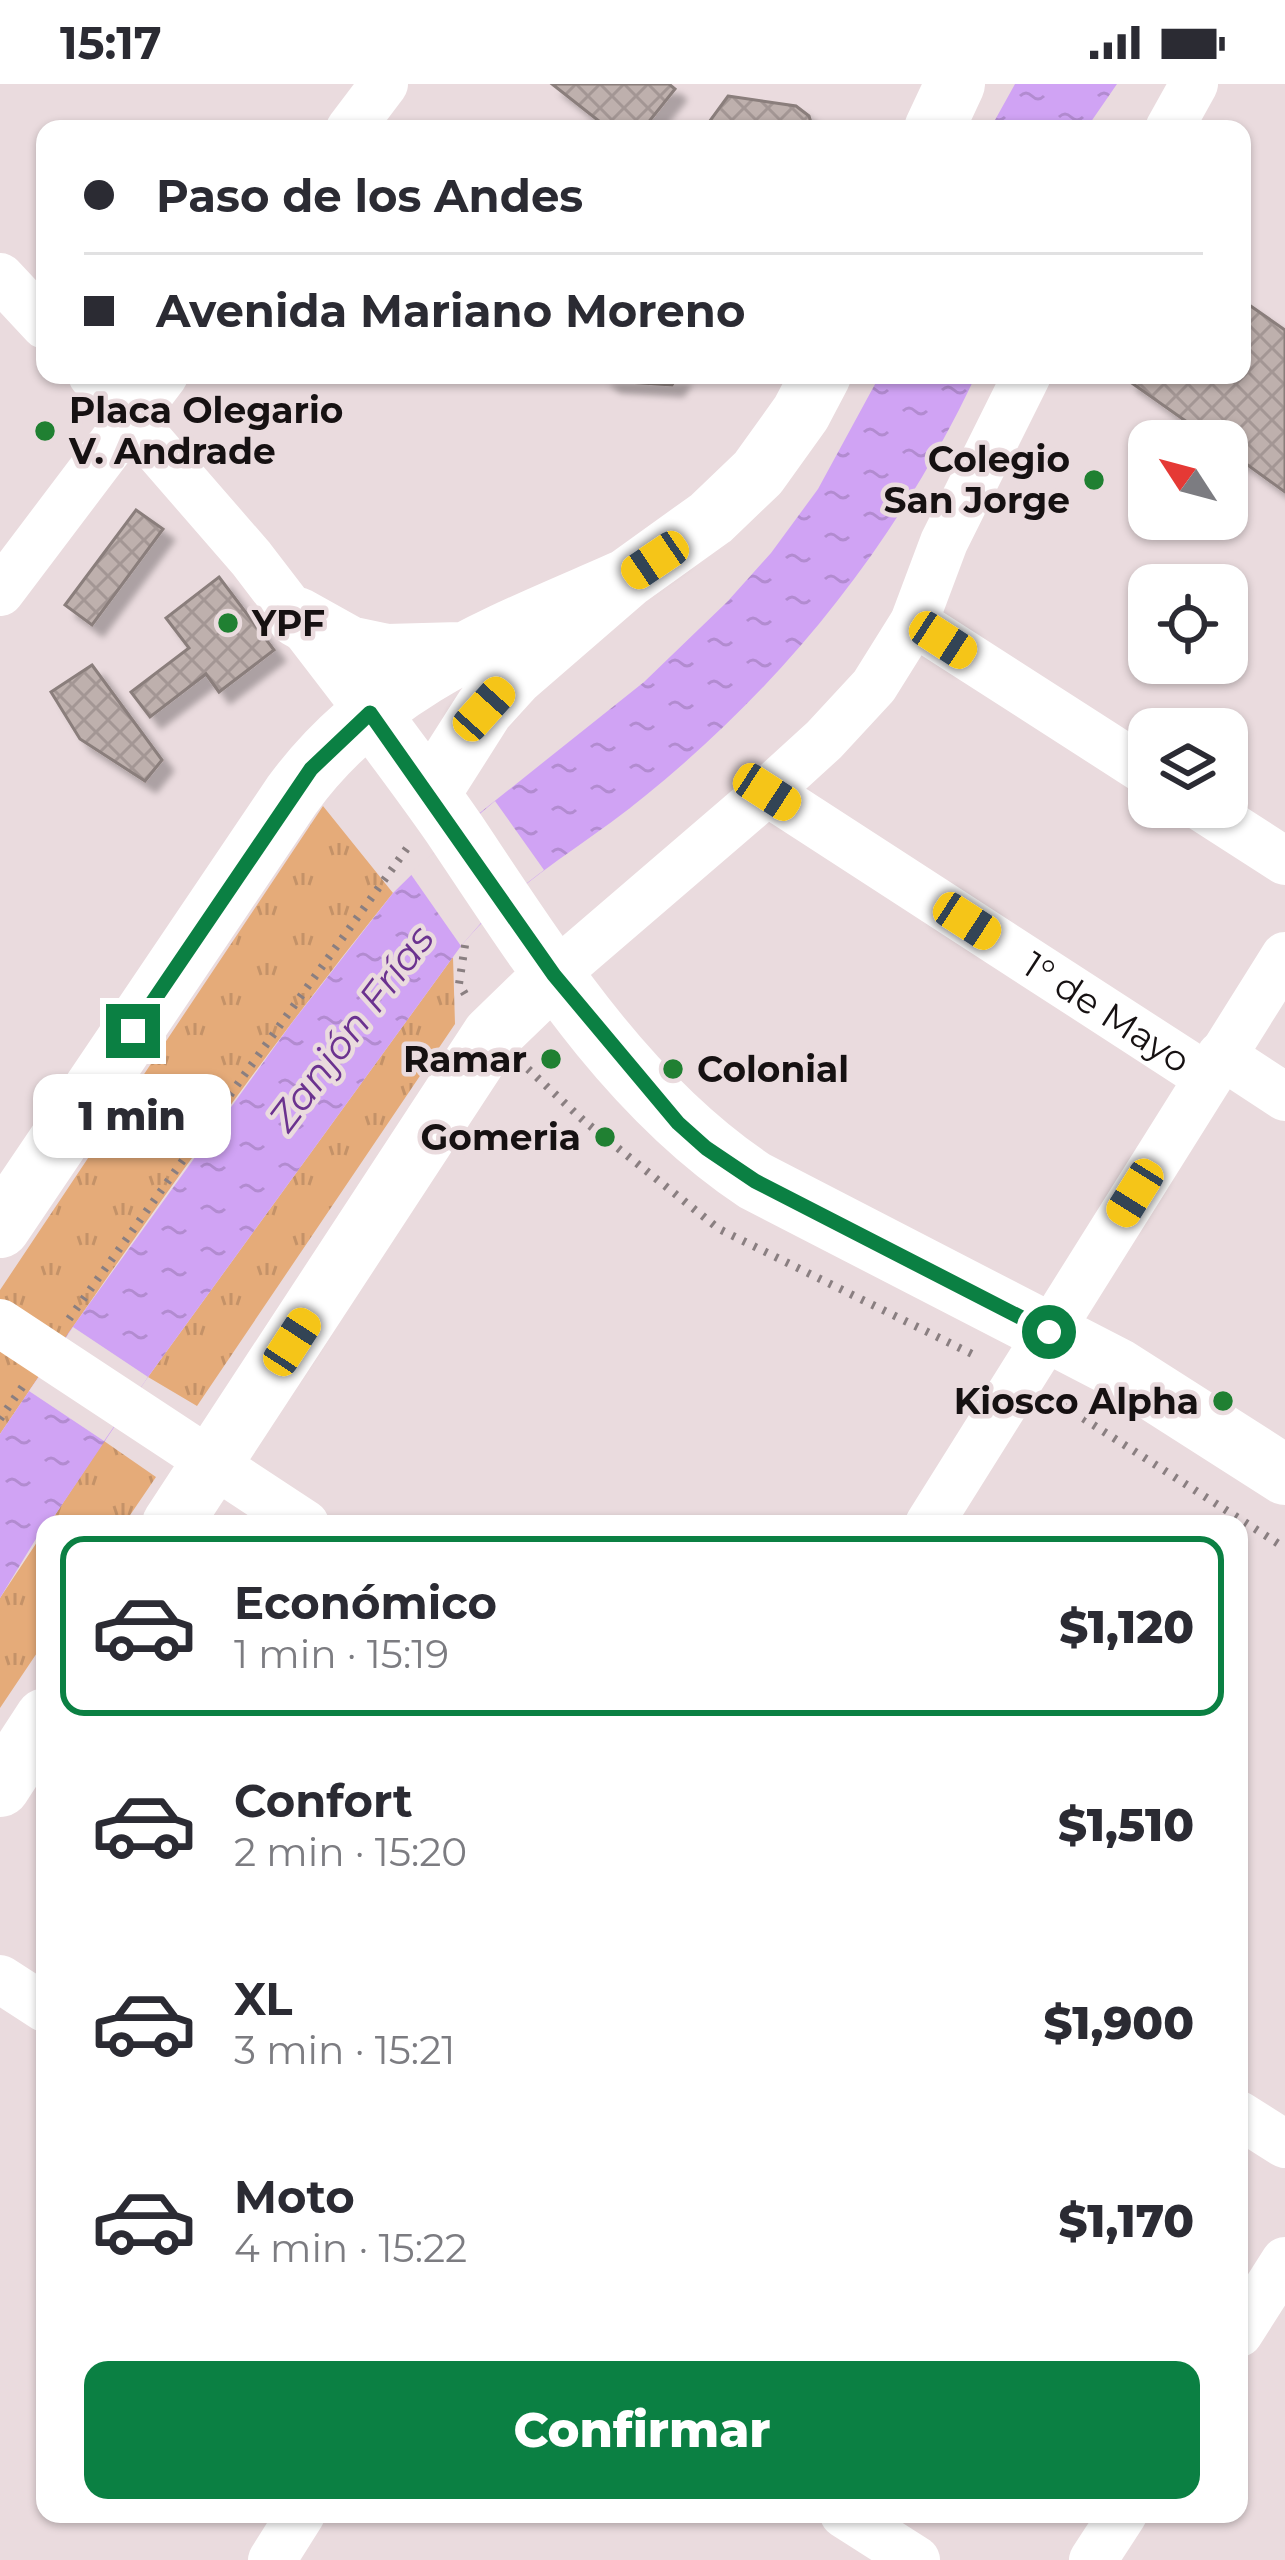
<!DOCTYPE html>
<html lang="es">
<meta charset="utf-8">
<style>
:root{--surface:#fff;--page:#f2f2f3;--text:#2b2b33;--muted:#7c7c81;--line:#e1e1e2;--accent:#0b8043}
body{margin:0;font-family:Montserrat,sans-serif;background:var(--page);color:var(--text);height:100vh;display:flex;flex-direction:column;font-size:45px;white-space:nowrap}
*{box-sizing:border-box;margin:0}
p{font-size:39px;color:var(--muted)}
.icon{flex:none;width:66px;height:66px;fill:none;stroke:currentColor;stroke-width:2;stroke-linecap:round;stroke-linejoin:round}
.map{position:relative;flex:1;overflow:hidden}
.drawer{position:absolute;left:36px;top:1431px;width:1212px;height:1008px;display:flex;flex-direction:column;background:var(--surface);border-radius:24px;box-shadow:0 3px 9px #0004}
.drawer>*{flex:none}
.banner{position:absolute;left:36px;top:36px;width:1215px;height:264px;border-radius:24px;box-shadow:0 3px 9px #0004;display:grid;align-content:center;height:264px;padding:0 48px;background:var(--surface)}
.needle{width:78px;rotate:306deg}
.fabs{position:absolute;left:1128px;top:336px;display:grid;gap:24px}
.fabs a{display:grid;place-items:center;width:120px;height:120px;border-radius:24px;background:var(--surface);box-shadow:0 3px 9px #0004;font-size:60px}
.end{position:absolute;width:54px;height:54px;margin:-27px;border:15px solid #0b8043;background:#fff;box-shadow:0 0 0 6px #fff}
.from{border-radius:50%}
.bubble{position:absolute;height:84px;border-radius:24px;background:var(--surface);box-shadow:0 3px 9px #0004;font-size:39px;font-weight:800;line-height:84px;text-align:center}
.car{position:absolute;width:36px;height:72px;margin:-36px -18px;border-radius:15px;box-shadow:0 0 9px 3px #0007;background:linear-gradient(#f5c518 24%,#345 0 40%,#f5c518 0 76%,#345 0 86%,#f5c518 0)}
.banner b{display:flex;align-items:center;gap:42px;height:114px;font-size:45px}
.banner b+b{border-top:3px solid var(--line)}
.banner i{width:30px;height:30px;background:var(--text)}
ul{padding:21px 0 0;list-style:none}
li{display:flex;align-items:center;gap:36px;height:180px;margin:0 24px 18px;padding:0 24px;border:6px solid transparent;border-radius:24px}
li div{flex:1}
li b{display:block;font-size:45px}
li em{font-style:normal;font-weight:800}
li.selected{border-color:var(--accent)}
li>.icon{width:108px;height:108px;stroke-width:1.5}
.primary-button{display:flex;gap:24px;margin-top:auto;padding:24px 48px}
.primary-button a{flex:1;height:138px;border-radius:24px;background:var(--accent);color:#fff;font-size:48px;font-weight:800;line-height:138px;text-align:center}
.status{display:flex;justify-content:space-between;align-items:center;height:84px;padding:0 60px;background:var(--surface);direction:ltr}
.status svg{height:33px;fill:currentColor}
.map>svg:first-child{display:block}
.park{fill:url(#park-tufts)}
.water{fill:url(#water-ripples)}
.pier{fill:#eadbde}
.building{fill:url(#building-cross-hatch);stroke:#8a7e7b;stroke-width:3;filter:url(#shadow)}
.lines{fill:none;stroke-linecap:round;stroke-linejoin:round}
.path{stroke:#8a7f81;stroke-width:8;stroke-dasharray:3 9;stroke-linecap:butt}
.minor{stroke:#fff;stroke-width:48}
.major{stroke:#fff;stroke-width:60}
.route{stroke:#0b8043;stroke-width:15}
.poi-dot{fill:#208032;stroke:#eadbde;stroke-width:4.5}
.labels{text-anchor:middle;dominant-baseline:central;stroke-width:9;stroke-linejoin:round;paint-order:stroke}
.poi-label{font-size:36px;font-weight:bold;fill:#161112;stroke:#eadbde;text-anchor:end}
.street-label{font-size:36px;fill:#161112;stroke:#eadbde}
.water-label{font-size:39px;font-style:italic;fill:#6b328f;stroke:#eadbde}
</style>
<div class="status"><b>15:17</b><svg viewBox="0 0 49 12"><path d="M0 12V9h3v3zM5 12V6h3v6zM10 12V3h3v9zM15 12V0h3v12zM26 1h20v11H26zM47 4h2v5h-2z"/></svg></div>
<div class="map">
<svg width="1285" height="2476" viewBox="0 0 1285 2476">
<defs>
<pattern id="park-tufts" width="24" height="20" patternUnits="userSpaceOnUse" patternTransform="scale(3)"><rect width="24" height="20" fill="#e5ab79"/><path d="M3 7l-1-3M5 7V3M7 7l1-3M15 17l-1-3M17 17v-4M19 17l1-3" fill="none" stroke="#c49268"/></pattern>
<pattern id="water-ripples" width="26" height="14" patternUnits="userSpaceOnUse" patternTransform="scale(3)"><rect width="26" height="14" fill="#d0a3f4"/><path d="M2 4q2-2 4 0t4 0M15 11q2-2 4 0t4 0" fill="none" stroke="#b28bd0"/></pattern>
<pattern id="building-cross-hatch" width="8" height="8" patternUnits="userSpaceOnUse" patternTransform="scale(3)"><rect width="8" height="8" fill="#beb0ad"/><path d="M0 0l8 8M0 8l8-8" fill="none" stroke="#a39694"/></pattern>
<filter id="shadow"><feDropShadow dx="11" dy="11" stdDeviation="3" flood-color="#0004"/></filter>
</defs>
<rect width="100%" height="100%" fill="#eadbde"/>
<path class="park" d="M323,722L393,809C254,982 124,1166 0,1350V1206Z
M453,873L455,940L197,1322L148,1293Z
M104,1357L156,1393L124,1440H49Z
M45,1446V1557L0,1624V1514Z"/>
<path class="water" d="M1015,0H1117L1086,45H990Z
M880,291H976C898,457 787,597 645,712C583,763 512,800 461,862L148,1293L49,1440H45L0,1514V1350L69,1248L291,940L393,809L452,751L644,598L727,518L771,469L818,405Z"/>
<path class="pier" d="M495,717L544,786L493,825L461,862L410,789Z
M73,1243L148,1293L104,1357L29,1307Z"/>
<path class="building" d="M552,0H669L675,5L643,45H609Z
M728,12L796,22L809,32L813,45H704Z
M1242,216L1285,246V408L1227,366V357H1214L1126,295L1129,291H1242Z
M602,291H679L672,301L610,297Z
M136,426L163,445L92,541L65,521Z
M219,493L274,566L219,608L206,590L150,633L131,608L189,564L166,534Z
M92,581L162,676L145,697L80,655L51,608Z"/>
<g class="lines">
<path class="path" d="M465,910L459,900L466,855
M528,985L584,1037L719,1145L972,1270
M69,1235L410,760
M1053,1315L1285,1464
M0,1335L23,1302"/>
<g class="minor">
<path d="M350,45L384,0"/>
<path d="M1169,45L1194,0"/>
<path d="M0,193L45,241"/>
<path d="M92,291L251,474L370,629"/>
<path d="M0,508L164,291"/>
<path d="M914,538L1149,689"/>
<path id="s1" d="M767,708L1207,993"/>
<path d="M1201,723L1285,777"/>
<path d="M554,891L767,708L824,656L874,602L914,538L944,458L1027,291"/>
<path d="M1221,971L1285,1013"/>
<path d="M0,1239L305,1440"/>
<path d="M929,1440L1285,872"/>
<path d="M0,1895L45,1924"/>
<path d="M1239,2031L1285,2060"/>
<path d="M1239,2249L1285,2177"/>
<path d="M844,2430L916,2476"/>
<path d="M272,2476L301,2430"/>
<path d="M1093,2476L1123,2430"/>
</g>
<path class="major" d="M934,45L955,0
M297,533L349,562L387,570L460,568
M370,629C399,669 429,708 457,749C542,876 626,1011 755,1097L1119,1285L1285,1391
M430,710L484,625L514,592L626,495L711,434L758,389L801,329L821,291
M0,1144L292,711C377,594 499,551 626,495
M172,1440L492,951L554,891
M0,1703L45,1634"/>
</g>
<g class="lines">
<path class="route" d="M133,947L311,685L370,629L554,891L678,1039L706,1064L755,1097L1049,1248"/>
</g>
<g class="poi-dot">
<circle cx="45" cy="347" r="12"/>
<circle cx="1094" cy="396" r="12"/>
<circle cx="228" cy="539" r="12"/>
<circle cx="551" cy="975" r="12"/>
<circle cx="673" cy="985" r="12"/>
<circle cx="605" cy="1053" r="12"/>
<circle cx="1223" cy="1317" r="12"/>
</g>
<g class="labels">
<g class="poi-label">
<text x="69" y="326" text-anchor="start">Placa Olegario<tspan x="69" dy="41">V. Andrade</tspan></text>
<text x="1070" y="375">Colegio<tspan x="1070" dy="41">San Jorge</tspan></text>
<text x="252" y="539" text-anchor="start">YPF</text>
<text x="527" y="975">Ramar</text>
<text x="697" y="985" text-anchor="start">Colonial</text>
<text x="581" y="1053">Gomeria</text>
<text x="1199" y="1317">Kiosco Alpha</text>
</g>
<g class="street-label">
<text stroke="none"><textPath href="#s1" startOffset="405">1° de Mayo</textPath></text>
</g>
<g class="water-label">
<text transform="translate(351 944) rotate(-53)">Zanjón Frías</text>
</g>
</g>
</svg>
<div class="fabs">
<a><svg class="needle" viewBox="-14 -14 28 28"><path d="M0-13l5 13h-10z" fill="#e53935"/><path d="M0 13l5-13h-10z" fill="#7c7c81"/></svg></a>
<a><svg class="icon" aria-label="locate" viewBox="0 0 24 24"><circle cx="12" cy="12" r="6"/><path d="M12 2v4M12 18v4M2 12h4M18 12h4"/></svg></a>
<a><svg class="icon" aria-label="layers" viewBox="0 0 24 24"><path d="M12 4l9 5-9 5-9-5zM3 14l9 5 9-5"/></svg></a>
</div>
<i class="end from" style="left:1049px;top:1248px"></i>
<i class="end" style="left:133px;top:947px"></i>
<div class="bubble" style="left:33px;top:990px;width:198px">1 min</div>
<i class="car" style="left:655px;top:476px;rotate:236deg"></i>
<i class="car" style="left:943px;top:556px;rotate:123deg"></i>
<i class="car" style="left:484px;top:625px;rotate:42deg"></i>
<i class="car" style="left:767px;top:708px;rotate:123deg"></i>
<i class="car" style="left:967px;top:837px;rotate:123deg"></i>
<i class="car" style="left:1135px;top:1109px;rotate:212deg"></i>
<i class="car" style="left:292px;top:1258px;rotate:33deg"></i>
<div class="banner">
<b><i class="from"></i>Paso de los Andes</b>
<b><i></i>Avenida Mariano Moreno</b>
</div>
<section class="drawer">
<ul>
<li class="selected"><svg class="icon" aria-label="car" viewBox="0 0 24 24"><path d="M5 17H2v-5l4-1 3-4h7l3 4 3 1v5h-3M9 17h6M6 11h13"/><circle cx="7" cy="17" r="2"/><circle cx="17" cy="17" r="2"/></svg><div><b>Económico</b><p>1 min · 15:19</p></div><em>$1,120</em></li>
<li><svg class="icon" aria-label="car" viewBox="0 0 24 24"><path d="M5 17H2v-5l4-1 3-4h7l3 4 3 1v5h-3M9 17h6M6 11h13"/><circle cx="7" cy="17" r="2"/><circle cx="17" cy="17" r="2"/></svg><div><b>Confort</b><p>2 min · 15:20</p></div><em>$1,510</em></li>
<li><svg class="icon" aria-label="car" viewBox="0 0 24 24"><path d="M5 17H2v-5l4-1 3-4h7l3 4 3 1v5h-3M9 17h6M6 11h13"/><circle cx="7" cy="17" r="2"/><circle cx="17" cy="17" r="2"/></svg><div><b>XL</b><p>3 min · 15:21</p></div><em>$1,900</em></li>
<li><svg class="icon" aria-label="car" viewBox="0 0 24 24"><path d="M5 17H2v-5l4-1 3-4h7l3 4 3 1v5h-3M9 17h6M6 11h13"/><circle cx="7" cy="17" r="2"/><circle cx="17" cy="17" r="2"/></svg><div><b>Moto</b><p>4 min · 15:22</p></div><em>$1,170</em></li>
</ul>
<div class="primary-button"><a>Confirmar</a></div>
</section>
</div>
